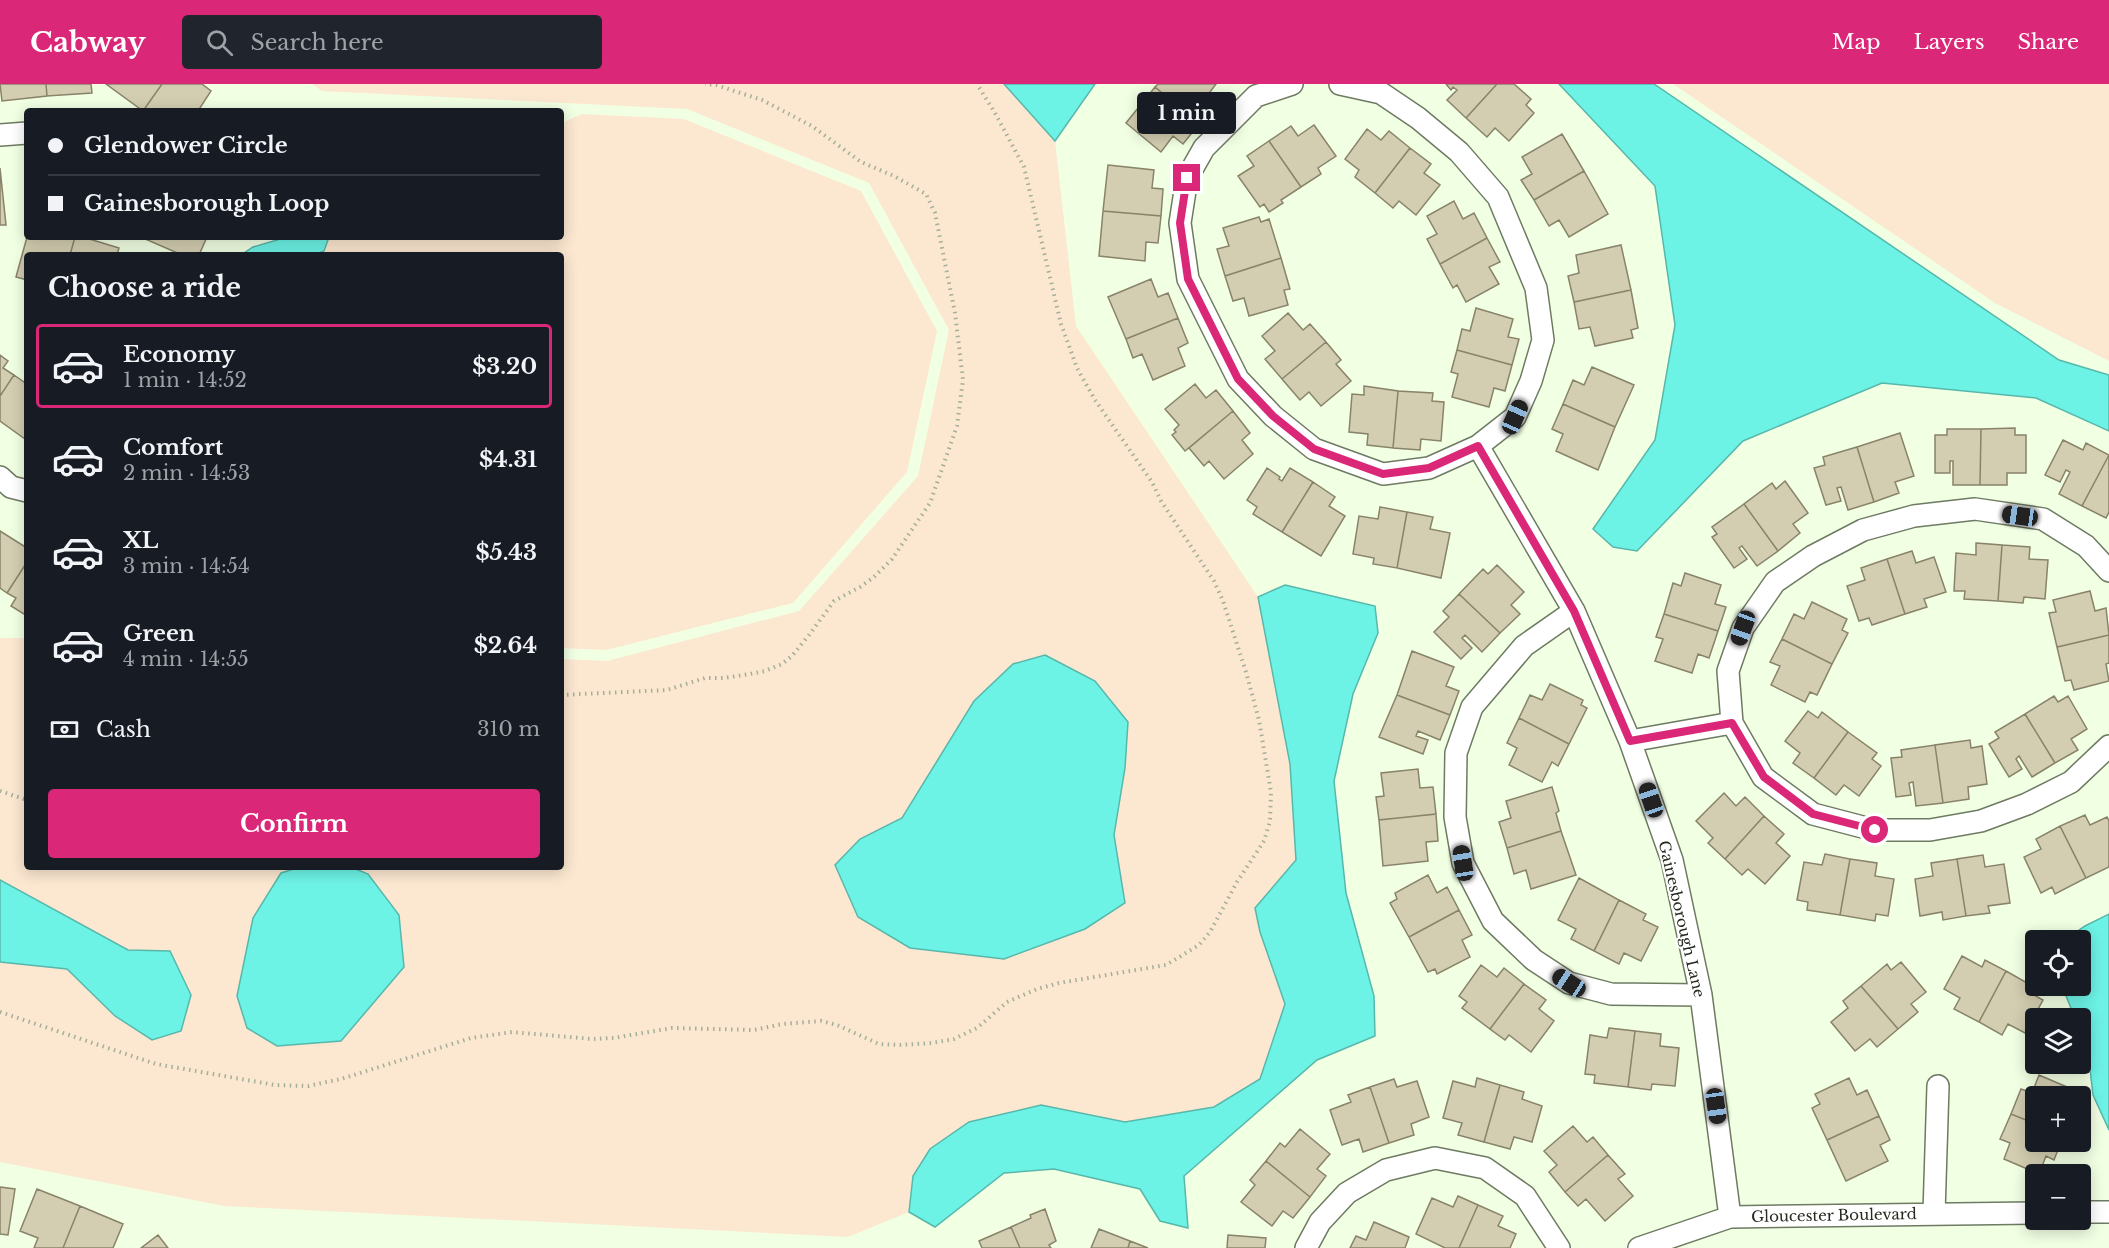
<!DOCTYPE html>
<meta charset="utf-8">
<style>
:root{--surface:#171b24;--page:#20242c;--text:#f1f3f6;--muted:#9ea1a6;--line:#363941;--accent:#db2777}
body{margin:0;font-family:"Libre Baskerville",serif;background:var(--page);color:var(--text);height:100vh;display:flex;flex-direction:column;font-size:22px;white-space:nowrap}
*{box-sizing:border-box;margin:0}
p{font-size:20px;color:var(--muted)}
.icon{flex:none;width:33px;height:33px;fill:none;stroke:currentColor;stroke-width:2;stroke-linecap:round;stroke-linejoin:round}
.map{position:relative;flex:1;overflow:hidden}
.panel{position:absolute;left:24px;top:168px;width:540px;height:618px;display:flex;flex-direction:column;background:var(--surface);border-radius:6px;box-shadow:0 3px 15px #0003}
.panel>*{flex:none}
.hud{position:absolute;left:24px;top:24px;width:540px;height:132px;border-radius:6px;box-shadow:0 3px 15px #0003;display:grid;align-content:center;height:132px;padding:0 24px;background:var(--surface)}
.tools{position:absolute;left:2025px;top:846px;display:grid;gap:12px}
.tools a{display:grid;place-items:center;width:66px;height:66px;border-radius:6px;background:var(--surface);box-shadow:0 3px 15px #0003;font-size:30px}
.end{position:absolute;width:27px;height:27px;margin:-14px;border:8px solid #db2777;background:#fff;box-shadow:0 0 0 3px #fff}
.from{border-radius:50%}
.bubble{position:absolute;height:42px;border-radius:6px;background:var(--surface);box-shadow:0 3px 15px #0003;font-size:20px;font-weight:700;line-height:42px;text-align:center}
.car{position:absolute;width:18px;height:36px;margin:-18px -9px;border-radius:8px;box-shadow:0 0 4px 2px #0007;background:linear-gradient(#222 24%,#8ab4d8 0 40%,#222 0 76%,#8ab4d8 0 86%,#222 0)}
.hud b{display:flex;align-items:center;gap:21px;height:57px;font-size:22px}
.hud b+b{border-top:2px solid var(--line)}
.hud i{width:15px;height:15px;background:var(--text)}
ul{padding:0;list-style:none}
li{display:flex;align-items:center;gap:18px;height:84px;margin:0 12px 9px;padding:0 12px;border:3px solid transparent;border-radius:6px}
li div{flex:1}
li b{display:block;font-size:22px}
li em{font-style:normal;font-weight:700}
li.on{border-color:var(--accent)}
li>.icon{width:54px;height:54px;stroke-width:1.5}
h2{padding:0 24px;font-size:27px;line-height:72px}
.pay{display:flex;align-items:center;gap:15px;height:66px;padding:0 24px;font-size:22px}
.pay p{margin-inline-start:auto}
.cta{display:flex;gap:12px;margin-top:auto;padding:12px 24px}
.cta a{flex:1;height:69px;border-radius:6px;background:var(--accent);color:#fff;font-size:24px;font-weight:700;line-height:69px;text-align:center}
header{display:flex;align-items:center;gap:36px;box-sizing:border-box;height:84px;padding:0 30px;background:var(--accent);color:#fff}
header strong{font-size:28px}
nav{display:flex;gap:33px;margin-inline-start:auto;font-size:21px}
.search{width:420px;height:54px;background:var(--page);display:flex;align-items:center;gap:15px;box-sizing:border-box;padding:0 21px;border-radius:6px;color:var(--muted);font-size:22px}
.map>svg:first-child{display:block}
.green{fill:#fce8d1}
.water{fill:#6df3e6;stroke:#58b7ab;stroke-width:1.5}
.building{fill:#d3ceb1;stroke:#888369;stroke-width:1.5}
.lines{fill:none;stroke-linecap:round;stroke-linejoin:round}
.minor-casing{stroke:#6e7a62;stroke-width:24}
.path{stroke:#a4ae99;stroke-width:4;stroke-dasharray:1.5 4.5;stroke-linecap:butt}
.minor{stroke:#fff;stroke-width:21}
.route{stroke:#db2777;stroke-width:8}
.labels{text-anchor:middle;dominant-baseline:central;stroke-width:4.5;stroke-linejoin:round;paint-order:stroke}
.street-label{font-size:15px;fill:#262b20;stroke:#fff}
</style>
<header>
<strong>Cabway</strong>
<div class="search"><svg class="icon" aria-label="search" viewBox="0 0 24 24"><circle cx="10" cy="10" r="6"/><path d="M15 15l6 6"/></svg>Search here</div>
<nav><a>Map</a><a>Layers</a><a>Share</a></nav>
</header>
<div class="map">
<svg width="2109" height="1164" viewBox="0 0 2109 1164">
<rect width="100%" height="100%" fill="#f1ffe3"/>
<path class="green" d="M312,0H1004L1055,57L1076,242L1258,513L1290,680L1296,777L1255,824L1260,848L1285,920L1260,996L1214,1023L1124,1038L1041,1021L913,1092L909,1128L848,1153L224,1122L0,1078V554H27V783H561V575L607,577L799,527L918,392L949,246L869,99L687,25L322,7Z
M1673,0H2109V277L1995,219Z
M582,30L684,35L861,107L937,247L907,388L793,519L606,566L561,564V171H314L324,167L329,153H561V39Z"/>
<path class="water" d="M1004,0H1095L1055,57Z
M1559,0H1654L2059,276L2109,291V347L2036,314L1882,299L1743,357L1637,467L1613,463L1593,445L1655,356L1675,241L1655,102Z
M287,153H329L324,167L314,171H241L253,163Z
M1285,501L1375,522L1378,549L1353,610L1334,697L1346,809L1374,912L1375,952L1317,976L1184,1092L1188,1144L1160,1137L1140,1105L1054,1085L1004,1089L935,1143L909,1128L913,1092L930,1065L969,1038L1041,1021L1125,1038L1214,1023L1260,995L1285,920L1260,848L1255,824L1296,776L1290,680L1258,513Z
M1045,571L1095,597L1128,638L1125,684L1114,751L1125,819L1085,845L1004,875L910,864L858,833L835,781L860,755L902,734L974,617L1013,580Z
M300,783H351L368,790L399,831L404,883L341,957L277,962L247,944L237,912L253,834L281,789Z
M0,796L128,866L170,867L191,911L181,947L152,956L115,932L67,885L0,878Z
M2109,830V1046L2093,1011L2087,959L2081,947L2080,934H2075L2062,902H2080V856H2065L2085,842Z"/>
<path class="building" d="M0,0H46L47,12L2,17Z
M46,0H91L92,9L47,12Z
M106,0H162L143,27Z
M162,0H202L211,7L198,27H143Z
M1158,0H1216L1207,12L1216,19L1199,40L1155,3Z
M1446,0H1497L1466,34L1447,16L1457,6L1453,3L1451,6Z
M1497,0H1514L1531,15L1526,21L1534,29L1509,57L1495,44L1487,53L1466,34Z
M1155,3L1199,40L1183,60L1173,52L1161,68L1126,39Z
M1314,41L1336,72L1318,84L1321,90L1301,103L1269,57L1291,42L1298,52Z
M1367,45L1381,56L1389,47L1410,64L1375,109L1355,93L1359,86L1345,75Z
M1562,50L1584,87L1534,116L1521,96L1532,90L1522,73Z
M1269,57L1301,103L1281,116L1283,119L1269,128L1264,120L1260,123L1238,92L1254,82L1247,72Z
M1410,64L1431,80L1424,89L1440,101L1416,131L1399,117L1393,124L1375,109Z
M1108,81L1154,86L1152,104L1163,105L1161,132L1103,127Z
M0,84L6,141H0Z
M1584,87L1608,130L1569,153L1559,136L1549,142L1534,116Z
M1454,117L1463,135L1474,129L1487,154L1440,180L1427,155L1437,150L1427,132Z
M1103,127L1161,132L1158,159L1146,158L1145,177L1099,172Z
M1259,133L1261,138L1269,135L1281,174L1225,192L1217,165L1229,162L1223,144Z
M27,153H75L70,171H27V196L16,193Z
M75,153H83L119,164L117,171H70Z
M146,153H207L199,171H182L145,155Z
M1487,154L1500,178L1489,183L1499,200L1466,218L1457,201L1453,204L1440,180Z
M1621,161L1631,206L1574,218L1568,192L1579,189L1576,171Z
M1281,174L1290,205L1284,206L1288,221L1249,232L1244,214L1233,217L1225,192Z
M1151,195L1158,213L1168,209L1178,234L1126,255L1108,213Z
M1631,206L1638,244L1631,246L1633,254L1595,262L1590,243L1579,245L1574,218Z
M1476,224L1513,235L1508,253L1519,255L1512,281L1457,266L1462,245L1470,247Z
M1288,229L1303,246L1310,240L1326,258L1282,295L1265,275L1275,267L1262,252Z
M1178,234L1188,259L1178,264L1185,282L1153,296L1142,270L1133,274L1126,255Z
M1326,258L1341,276L1336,280L1351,297L1321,322L1309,308L1300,316L1282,295Z
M1457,266L1512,281L1505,307L1494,304L1489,323L1452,313L1458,290L1451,288Z
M0,271L8,277L3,284L14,291L0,312Z
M1592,283L1634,301L1615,343L1563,320L1573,296L1584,301Z
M14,291L24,298L27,294V352L25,355L0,337V312Z
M1195,300L1206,314L1216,306L1233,327L1185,367L1172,351L1176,348L1174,346L1179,341L1165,325Z
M1364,302L1398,307L1393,364L1367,361L1368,350L1349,348L1352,310L1364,311Z
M1398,307L1433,309L1432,317L1444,318L1441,357L1421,355L1420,366L1393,364Z
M1563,320L1615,343L1598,386L1556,367L1563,350L1552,345Z
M1233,327L1250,349L1242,356L1253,370L1224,395L1209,377L1204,382L1189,364Z
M2015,344V351H2026V389H2007V401H1980L1981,345Z
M1947,345H1981L1980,401H1953V377H1950V389H1935V351H1947Z
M1900,349L1914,392L1895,398L1899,409L1874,418L1857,363Z
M2063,356L2083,366L2086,359L2109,371L2082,422L2059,410L2070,388L2066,386L2060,398L2045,391Z
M1857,363L1874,418L1848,426L1841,403L1837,404L1841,417L1826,421L1814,384L1825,381L1823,373Z
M2109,371V428L2106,434L2082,422Z
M1267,384L1280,393L1279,395L1282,397L1290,384L1313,398L1282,448L1253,430L1257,423L1247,416Z
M1785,397L1808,429L1793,440L1800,449L1778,467L1744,420L1772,399L1776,405Z
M1313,398L1335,413L1329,422L1345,432L1321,472L1282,448Z
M1744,420L1778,467L1757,482L1742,462L1739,464L1747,475L1734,484L1712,453L1717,450L1712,443Z
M1380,423L1407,428L1397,484L1373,480L1374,474L1353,470L1359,432L1378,435Z
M1407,428L1433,433L1430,445L1450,449L1441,494L1397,484Z
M0,447L27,464V478L7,509L0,504Z
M1976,459L2002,461L1998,517L1964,515L1965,507H1954L1956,469L1976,471Z
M2002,461L2030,463L2029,475L2048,476L2045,515L2024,513L2023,519L1998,517Z
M1912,467L1916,479L1934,473L1946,508L1924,515L1927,523L1905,530L1887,475Z
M1887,475L1905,530L1872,541L1869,534L1859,537L1847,502L1865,496L1861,484Z
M27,478V532L11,522L16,514L7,509Z
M1497,481L1524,508L1511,521L1520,530L1500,549L1459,510L1483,485L1488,490Z
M1685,489L1721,501L1715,520L1726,523L1718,547L1664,530L1673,499L1681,502Z
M2090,507L2095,527L2106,524L2109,551L2057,563L2049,529L2056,528L2053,516Z
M1459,510L1500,549L1482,568L1465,551L1462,554L1472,564L1461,575L1434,548L1449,533L1443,527Z
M1812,518L1847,535L1842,546L1848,549L1832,580L1782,555L1794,530L1804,535Z
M1664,530L1718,547L1709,574L1698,570L1692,589L1655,577L1663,555L1656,553Z
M2109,551V579L2106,580L2109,597L2074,606L2071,596L2065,597L2057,563Z
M1782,555L1832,580L1817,611L1810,608L1805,618L1771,601L1780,582L1770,578Z
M1412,567L1454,583L1446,602L1459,607L1450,631L1397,611Z
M1550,600L1583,616L1581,621L1587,624L1569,660L1519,634L1530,611L1542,616Z
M1397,611L1450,631L1440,656L1418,647L1416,652L1428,656L1423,670L1379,653Z
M2054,612L2058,618L2068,612L2087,645L2071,655L2078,666L2055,679L2025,630Z
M1808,627L1818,634L1822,628L1848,648L1814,694L1793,679L1800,669L1785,657Z
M2025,630L2055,679L2032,693L2019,672L2016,675L2022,685L2009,693L1989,660L1999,654L1995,648Z
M1519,634L1569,660L1558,682L1552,678L1542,698L1509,681L1517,664L1507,659Z
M1848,648L1877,669L1872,675L1881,682L1859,712L1844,701L1836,711L1814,694Z
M1970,656L1971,664L1982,662L1987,700L1968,703L1969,715L1943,719L1935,661Z
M1935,661L1943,719L1916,722L1913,698L1909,699L1911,711L1896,713L1891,674L1902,673L1901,666Z
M1418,685L1420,704L1433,703L1436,730L1379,736L1376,713L1384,712L1381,689Z
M1552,703L1559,727L1556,729L1561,747L1507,764L1499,738L1511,734L1506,717Z
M1724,709L1736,722L1745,713L1764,732L1725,775L1708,759L1713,754L1696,737Z
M1436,730L1438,757L1426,758L1428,777L1383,782L1379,736Z
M2085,731L2090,741L2107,733L2109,737V783L2086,794L2060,742Z
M1764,732L1784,750L1776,759L1790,772L1765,800L1748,785L1742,791L1725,775Z
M2060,742L2086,794L2055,810L2052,803L2041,809L2024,773L2041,765L2036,755Z
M1561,747L1576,791L1531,805L1526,786L1514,790L1507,764Z
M1825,770L1850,775L1840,831L1807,826L1808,818L1797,816L1804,778L1822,781Z
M1983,771L1985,783L2004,780L2010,819L1988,822L1990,829L1966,832L1957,775Z
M1850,775L1877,779L1875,792L1894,795L1888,832L1876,830L1875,837L1840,831Z
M1957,775L1966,832L1943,836L1942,828L1920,832L1915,795L1933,792L1931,779Z
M1428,791L1437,809L1447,803L1459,826L1409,853L1390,819L1397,815L1395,809Z
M1579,794L1619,816L1594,867L1571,855L1576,845L1558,836Z
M1619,816L1646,830L1643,836L1658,843L1641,877L1624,869L1619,880L1594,867Z
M1459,826L1472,851L1462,856L1470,873L1437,890L1435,885L1428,888L1409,853Z
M1962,872L1982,883L1985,876L2006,887L1979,938L1954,925L1960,914L1944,905Z
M1901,878L1926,908L1911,920L1918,928L1898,945L1861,902L1887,880L1891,886Z
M1481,881L1497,893L1504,884L1524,900L1490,945L1462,924L1467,918L1459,912Z
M2006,887L2036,904L2032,910L2043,916L2025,949L2008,940L2002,951L1979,938Z
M1524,900L1546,916L1539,925L1554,937L1531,968L1509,951L1505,956L1490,945Z
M1861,902L1898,945L1877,963L1870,955L1855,967L1831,938L1848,924L1843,917Z
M1609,944L1635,947L1628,1003L1594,999L1595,991L1585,990L1590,951L1607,954Z
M1635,947L1661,950L1660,962L1679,964L1675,1002L1652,1000L1651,1006L1628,1003Z
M2039,991L2074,1006L2071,1012H2036V1040L2011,1030L2021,1005L2032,1009Z
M1477,994L1500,1001L1484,1058L1458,1051L1462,1039L1443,1034L1453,997L1475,1003Z
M1849,994L1857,1011L1867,1006L1879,1032L1827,1056L1812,1024L1820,1020L1815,1010Z
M1394,995L1397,1003L1417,997L1429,1033L1411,1040L1414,1051L1389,1059L1370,1003Z
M1500,1001L1524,1008L1522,1015L1542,1022L1532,1058L1514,1053L1510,1065L1484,1058Z
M1370,1003L1389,1059L1363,1068L1359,1055L1342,1061L1330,1026L1351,1018L1348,1011Z
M2011,1030L2036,1040V1058H2061L2054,1076L2046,1072L2039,1090L2004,1075L2010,1059L2000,1055Z
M1879,1032L1890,1056L1880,1061L1888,1077L1846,1097L1827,1056Z
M1573,1042L1587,1058L1593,1053L1608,1071L1565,1108L1549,1088L1557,1081L1544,1067Z
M1300,1045L1330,1070L1317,1085L1326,1092L1310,1113L1266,1077L1280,1059L1285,1063Z
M1608,1071L1625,1090L1618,1095L1633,1112L1605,1137L1586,1115L1578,1122L1565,1108Z
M1266,1077L1310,1113L1293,1134L1283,1127L1272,1142L1241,1118L1255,1101L1250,1096Z
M0,1103L15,1105L8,1151L0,1150Z
M37,1105L80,1122L63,1164H34L38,1154L20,1147Z
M1458,1112L1478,1121L1459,1164H1445L1416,1150L1432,1114L1453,1123Z
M1478,1121L1503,1132L1498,1142L1516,1150L1510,1164H1459Z
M80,1122L123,1140L113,1164H63Z
M1045,1125L1056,1157L1049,1161L1051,1164H1020L1011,1143L1031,1134L1030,1131Z
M1374,1138L1409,1153L1405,1164H1350L1356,1152L1366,1156Z
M1011,1143L1020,1164H982L979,1157Z
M1099,1145L1130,1157L1128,1164H1091Z
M158,1151L168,1164H141Z
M1228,1151L1266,1154L1265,1164H1227Z
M1130,1157L1148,1164H1128Z"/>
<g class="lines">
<defs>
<path id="minor" d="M1292,0L1256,12L1204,64L1187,94L1180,139L1188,195L1238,295L1273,332L1314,365L1383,390L1429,384L1478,362L1515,333L1531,297L1543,256L1536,204L1498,113L1459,68L1418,34L1381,9L1340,0
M0,51L27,49
M1478,362L1574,527L1630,657L1672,776L1701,911L1730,1133
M0,393L11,403L27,407
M2109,487L2086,462L2043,435L1975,425L1914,432L1863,446L1813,472L1775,498L1743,544L1728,587L1732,639L1763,693L1813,730L1874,746H1930L1981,737L2027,720L2071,698L2109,662
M1574,527L1524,562L1472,623L1456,669L1455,733L1463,779L1493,837L1534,876L1569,899L1611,910L1701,911
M1630,657L1732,639
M2080,1128H2109
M1934,1129L1938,1002
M1306,1164L1320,1138L1347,1109L1386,1086L1435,1074L1485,1084L1525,1112L1559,1164
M1639,1164L1730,1133L2036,1129"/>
</defs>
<use href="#minor" class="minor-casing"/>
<path class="path" d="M561,611L667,606L705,594H724L750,590L765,587L782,580L792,572L809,551L834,517L860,503L874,493L892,475L930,419L957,342L963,296L955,229L935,129L926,110L894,92L861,78L812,42L762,16L716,1L705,0
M0,707L27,716
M0,928L156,980L275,1001L308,1002L341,995L471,954L512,948L592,955L614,954L672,944L754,946L782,940L821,937L837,941L879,960L899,961L932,959L954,955L977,944L1007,918L1037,905L1059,899L1166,881L1199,861L1210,848L1237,798L1264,757L1270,737L1271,708L1259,636L1246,588L1223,517L1214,497L1161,417L1152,398L1095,316L1077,284L1061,240L1024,83L995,29L977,0"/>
<use href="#minor" class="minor"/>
</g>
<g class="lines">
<path class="route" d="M1187,94L1180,139L1188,195L1238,295L1273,332L1314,365L1383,390L1429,384L1478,362L1574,527L1630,657L1732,639L1764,693L1813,730L1875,746"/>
</g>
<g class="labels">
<g class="street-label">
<text transform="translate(1682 835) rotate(77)">Gainesborough Lane</text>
<text transform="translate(1834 1131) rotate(-1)">Gloucester Boulevard</text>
</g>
</g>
</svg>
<div class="tools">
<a><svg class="icon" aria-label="locate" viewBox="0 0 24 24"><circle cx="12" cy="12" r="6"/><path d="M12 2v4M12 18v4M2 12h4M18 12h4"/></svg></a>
<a><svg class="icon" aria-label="layers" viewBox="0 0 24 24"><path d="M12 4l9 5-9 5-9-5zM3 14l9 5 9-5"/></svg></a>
<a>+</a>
<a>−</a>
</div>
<i class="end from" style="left:1875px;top:746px"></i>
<i class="end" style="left:1187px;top:94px"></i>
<div class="bubble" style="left:1137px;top:8px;width:99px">1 min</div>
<i class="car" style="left:1515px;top:333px;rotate:24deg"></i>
<i class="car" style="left:2020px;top:432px;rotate:278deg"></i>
<i class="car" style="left:1743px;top:544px;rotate:200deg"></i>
<i class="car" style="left:1651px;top:716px;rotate:341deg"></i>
<i class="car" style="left:1463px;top:779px;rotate:351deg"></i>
<i class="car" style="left:1569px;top:899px;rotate:303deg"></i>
<i class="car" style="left:1716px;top:1022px;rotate:172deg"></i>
<div class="hud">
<b><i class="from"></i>Glendower Circle</b>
<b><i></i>Gainesborough Loop</b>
</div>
<section class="panel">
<h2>Choose a ride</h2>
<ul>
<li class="on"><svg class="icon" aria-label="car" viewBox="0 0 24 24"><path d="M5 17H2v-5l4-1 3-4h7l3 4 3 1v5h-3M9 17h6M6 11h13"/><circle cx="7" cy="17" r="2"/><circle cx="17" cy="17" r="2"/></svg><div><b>Economy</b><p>1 min · 14:52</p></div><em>$3.20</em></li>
<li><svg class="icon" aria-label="car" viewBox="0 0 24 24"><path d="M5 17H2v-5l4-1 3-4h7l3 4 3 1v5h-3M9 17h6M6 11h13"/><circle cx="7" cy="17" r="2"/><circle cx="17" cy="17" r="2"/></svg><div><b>Comfort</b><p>2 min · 14:53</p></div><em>$4.31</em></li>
<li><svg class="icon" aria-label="car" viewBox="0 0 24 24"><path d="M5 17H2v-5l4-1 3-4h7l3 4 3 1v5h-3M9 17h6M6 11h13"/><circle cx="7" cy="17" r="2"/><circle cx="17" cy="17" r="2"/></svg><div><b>XL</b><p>3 min · 14:54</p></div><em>$5.43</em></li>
<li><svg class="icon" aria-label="car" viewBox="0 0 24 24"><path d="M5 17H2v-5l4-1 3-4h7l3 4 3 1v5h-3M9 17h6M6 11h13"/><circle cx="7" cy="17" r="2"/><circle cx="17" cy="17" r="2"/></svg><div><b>Green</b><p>4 min · 14:55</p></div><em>$2.64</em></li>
</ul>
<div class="pay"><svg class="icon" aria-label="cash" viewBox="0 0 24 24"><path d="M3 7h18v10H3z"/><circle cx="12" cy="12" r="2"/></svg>Cash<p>310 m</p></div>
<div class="cta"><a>Confirm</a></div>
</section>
</div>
